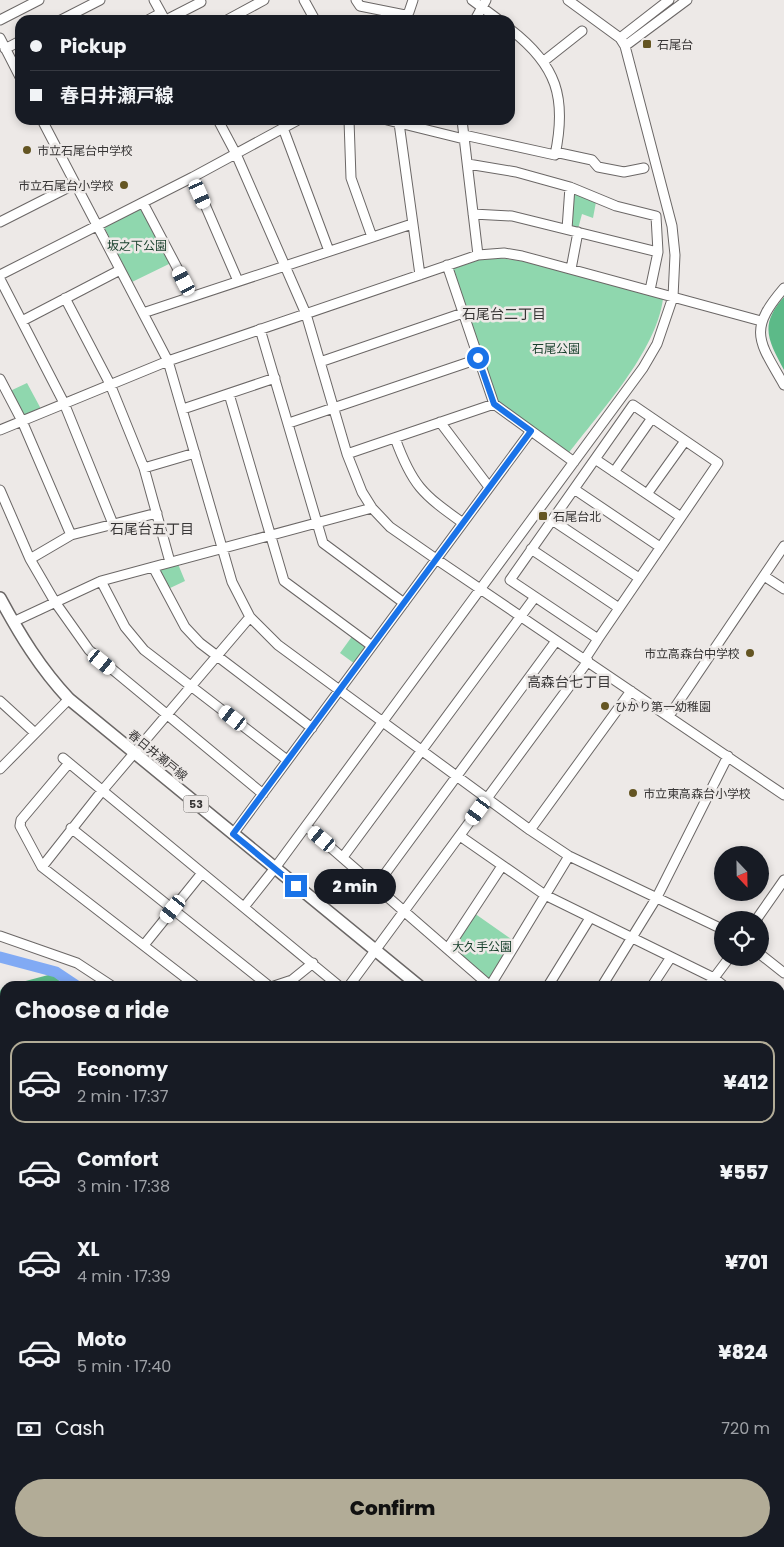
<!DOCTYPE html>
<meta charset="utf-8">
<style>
:root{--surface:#171b24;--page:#242831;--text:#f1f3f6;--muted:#9ea1a6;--line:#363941;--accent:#b2ac97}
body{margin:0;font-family:Poppins,"Noto Sans JP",sans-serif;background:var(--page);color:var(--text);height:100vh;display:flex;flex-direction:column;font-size:19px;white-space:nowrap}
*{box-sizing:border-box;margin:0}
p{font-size:16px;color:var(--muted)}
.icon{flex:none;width:28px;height:28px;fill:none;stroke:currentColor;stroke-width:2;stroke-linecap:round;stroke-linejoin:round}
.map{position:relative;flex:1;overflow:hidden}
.drawer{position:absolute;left:0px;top:981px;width:785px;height:566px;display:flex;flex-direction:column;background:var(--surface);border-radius:15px 15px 0 0;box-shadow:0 2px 8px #0003}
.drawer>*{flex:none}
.guide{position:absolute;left:15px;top:15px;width:500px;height:110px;border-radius:15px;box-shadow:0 2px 8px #0003;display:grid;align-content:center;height:110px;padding:0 15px;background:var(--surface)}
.needle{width:32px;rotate:158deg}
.tools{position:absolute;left:714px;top:846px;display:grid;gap:10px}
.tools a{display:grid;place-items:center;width:55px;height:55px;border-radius:50%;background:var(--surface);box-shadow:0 2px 8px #0003;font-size:25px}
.end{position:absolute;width:22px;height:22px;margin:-11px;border:6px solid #1a73e8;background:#fff;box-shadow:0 0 0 2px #fff}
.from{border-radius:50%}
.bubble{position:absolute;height:35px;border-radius:18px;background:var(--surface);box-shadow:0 2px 8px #0003;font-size:16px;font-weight:800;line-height:35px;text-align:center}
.car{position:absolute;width:15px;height:30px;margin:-15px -8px;border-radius:6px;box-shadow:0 0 4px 1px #0007;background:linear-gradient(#fff 24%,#345 0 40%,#fff 0 76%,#345 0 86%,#fff 0)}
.guide b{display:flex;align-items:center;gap:18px;height:48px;font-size:19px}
.guide b+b{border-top:1px solid var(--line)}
.guide i{width:12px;height:12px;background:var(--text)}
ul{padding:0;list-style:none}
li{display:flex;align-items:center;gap:15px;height:82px;margin:0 10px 8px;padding:0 5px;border:2px solid transparent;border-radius:15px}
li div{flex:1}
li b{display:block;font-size:19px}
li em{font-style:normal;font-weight:800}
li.on{border-color:var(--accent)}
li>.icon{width:45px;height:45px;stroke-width:1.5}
h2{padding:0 15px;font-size:22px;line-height:60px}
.pay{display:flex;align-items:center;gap:12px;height:55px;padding:0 15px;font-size:19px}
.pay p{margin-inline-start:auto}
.action{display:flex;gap:10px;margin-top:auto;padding:10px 15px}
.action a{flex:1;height:58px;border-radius:30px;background:var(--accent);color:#111;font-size:20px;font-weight:800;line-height:58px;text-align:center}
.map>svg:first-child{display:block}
.green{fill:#8fd7ae}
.forest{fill:#5cba88}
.water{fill:#81aaf4;stroke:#6b87bb}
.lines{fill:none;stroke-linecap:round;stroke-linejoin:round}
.river{stroke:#81aaf4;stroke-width:11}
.minor-casing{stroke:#6b6766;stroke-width:11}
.major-casing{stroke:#6b6766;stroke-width:14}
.minor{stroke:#fff;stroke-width:9}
.major{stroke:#fff;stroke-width:11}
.route{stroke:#1a73e8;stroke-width:6}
.poi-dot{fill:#645522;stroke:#ede9e7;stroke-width:2}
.labels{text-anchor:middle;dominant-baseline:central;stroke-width:5;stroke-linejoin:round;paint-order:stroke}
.shield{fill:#ede9e7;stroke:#6e6c6b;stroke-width:1}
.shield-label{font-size:11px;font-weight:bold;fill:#383636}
.poi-label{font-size:12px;fill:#383636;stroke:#ede9e7;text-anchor:start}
.park-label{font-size:12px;fill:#173f2b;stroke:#ede9e7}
.street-label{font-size:12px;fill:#383636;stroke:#ede9e7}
.neighbourhood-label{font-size:14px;fill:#383636;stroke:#ede9e7}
</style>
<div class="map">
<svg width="784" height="1547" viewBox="0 0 784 1547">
<rect width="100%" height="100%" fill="#ede9e7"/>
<path class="green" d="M572,192L596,202L593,218L582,214L578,229L569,227Z
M140,207L143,208L171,263L132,282L104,227Z
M499,258L522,261L663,299C656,352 600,412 568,454L498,403L452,269L479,260Z
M27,383L41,409L24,416L10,391Z
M178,564L185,581L168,589L158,571Z
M353,635L367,648L355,664L340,653Z
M474,913L514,941L490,980L488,981L452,947Z"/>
<path class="forest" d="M784,297V370C768,340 759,325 784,297Z
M52,974L65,986H5V1542H780V1483L784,1486V1547H0V991L3,987Z
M784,1236V1303L780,1299V1241Z"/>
<path class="water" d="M784,1351V1464L780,1463V1356Z"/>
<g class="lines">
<path class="river" d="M0,957L56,972L77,986
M451,1547L454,1542"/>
<defs>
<path id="minor" d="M154,0L165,20
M304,0L315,20
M356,0L360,6L405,15L409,12L413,0
M472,0L499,20
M0,20L39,0
M61,20L100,0
M148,20L161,13
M166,20L201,2
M227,20L264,0
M475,20L486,0
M0,38L20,77
M620,38L669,0
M625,46L687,0
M5,49L20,41
M544,61L582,31
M42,120L168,361L232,582L250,617L278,645L530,830L569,856L722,929
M218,120L236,154L306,314L347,454L362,492L372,508L390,527L436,559L784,795
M349,120L351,178L372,237
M387,120L464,139
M462,120L478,255
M399,123L420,275
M283,128L329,251
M464,135L555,155C567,98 557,65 510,29
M555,152L592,160L598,167L624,172L644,168
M468,164L516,172L570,187L616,206L656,216L658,252L650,290
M193,177L238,281
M143,203L192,296
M473,214L512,216L658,252
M0,222L75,184
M567,229L570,187
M447,265L494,404L574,462
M571,269L578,232
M0,275L193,177L298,120
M0,279L64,403L113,524
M784,288C747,331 759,341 784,385
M65,298L110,384L144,468L170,562
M143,313L412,224
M22,321L120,270
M260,329L323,543L404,603
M320,362L463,313
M0,379L22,421L71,535
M229,394L284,581L372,646
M633,405L718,463L598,639L510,580Z
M183,409L275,378
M440,422L489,487
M289,423L478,359
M0,430L168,361L478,255L504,253L522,256L761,321
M395,438C412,485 422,494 463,523
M347,454L494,404
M595,459L681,517
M144,468L195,453
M614,472L652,418
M574,489L660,547
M0,490L30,559L55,602L89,650L263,794
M647,494L685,441
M552,520L639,578
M531,549L619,608
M30,559L71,535L157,513
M153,567L185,627L200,643L312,728
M764,576L784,589
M101,581L125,627L144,650L287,760
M13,622L101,581L372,508
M585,659L598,639
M0,701L35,733
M669,716L784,546
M63,758L339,986
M69,763L21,820L20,826L42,867L196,986
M0,769L69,699
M306,826L490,986L569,856
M71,828L269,986
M530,830L631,691
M233,834L531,431
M460,836L545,895L714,978L724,986
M343,857L535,597
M42,867L102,791L250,617
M376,886L556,641
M244,907L275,868L643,368L657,344L673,297L675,255L672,226L625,46L620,38L568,0
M756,920L784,880
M0,936L77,963L112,986
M144,945L202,873
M448,948L502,866
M760,954L784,973
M274,986L292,980L313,963
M349,986L588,661
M548,986L590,918
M602,986L657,897L728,756
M652,986L671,957
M708,986L729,958
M780,1032L784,1036
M780,1064L784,1059
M780,1142L784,1137
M780,1189L784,1192
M780,1224L784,1220
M0,1264H5
M0,1429L5,1423"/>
<path id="major" d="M0,598C20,635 40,668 69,699L419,986
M780,1321L784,1324"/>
</defs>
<use href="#minor" class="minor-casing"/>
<use href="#major" class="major-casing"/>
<use href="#minor" class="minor"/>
<use href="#major" class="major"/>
</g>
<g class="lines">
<path class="route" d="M296,886L233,834L531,431L494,404L478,358"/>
</g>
<g class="poi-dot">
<rect x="642" y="39" width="10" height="10" rx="2.5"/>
<circle cx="27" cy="150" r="5"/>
<circle cx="124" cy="185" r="5"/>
<rect x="538" y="511" width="10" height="10" rx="2.5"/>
<circle cx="750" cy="653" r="5"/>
<circle cx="605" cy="706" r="5"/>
<circle cx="633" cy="793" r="5"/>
</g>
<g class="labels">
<rect class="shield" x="183.5" y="795.5" width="25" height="17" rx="4"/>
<g class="shield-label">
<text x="196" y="804">53</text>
</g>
<g class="poi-label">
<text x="657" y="44">石尾台</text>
<text x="37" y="150">市立石尾台中学校</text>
<text x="114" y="185" text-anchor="end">市立石尾台小学校</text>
<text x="553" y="516">石尾台北</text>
<text x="740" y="653" text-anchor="end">市立高森台中学校</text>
<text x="615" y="706">ひかり第一幼稚園</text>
<text x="643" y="793">市立東高森台小学校</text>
</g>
<g class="park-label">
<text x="137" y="245">坂之下公園</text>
<text x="556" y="348">石尾公園</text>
<text x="482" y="946">大久手公園</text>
</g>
<g class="street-label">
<text transform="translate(158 755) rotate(39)">春日井瀬戸線</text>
</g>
<g class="neighbourhood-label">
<text x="504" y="314">石尾台二丁目</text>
<text x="152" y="529">石尾台五丁目</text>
<text x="569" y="682">高森台七丁目</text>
</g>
</g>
</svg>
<div class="tools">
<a><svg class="needle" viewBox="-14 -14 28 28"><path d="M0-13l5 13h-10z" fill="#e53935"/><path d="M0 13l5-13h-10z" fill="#9ea1a6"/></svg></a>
<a><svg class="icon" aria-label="locate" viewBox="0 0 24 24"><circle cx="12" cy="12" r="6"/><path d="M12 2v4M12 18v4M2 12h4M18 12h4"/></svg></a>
</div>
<i class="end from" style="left:478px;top:358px"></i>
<i class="end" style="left:296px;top:886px"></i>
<div class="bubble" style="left:314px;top:869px;width:82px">2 min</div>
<i class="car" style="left:200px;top:194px;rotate:156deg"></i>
<i class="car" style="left:184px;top:281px;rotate:332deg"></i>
<i class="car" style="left:102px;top:662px;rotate:129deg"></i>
<i class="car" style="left:233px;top:718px;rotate:308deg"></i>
<i class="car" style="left:478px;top:811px;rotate:216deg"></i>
<i class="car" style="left:322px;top:839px;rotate:310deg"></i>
<i class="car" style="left:173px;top:909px;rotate:219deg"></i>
<div class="guide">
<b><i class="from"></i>Pickup</b>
<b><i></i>春日井瀬戸線</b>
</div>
<section class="drawer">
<h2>Choose a ride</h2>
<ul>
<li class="on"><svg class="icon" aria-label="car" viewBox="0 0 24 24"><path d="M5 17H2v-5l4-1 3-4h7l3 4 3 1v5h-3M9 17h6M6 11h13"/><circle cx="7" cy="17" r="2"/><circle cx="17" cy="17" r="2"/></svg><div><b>Economy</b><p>2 min · 17:37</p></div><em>¥412</em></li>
<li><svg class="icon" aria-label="car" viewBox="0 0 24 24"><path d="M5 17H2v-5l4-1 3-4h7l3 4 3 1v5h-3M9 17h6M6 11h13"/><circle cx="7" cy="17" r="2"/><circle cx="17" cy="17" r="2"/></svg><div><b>Comfort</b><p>3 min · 17:38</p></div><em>¥557</em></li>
<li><svg class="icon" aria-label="car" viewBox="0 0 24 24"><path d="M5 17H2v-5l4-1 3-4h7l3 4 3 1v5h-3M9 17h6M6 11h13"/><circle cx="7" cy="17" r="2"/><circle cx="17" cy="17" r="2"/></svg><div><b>XL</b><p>4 min · 17:39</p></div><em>¥701</em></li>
<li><svg class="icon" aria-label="car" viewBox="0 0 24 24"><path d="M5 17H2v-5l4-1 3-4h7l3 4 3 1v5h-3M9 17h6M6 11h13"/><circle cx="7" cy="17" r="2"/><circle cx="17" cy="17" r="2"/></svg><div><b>Moto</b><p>5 min · 17:40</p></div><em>¥824</em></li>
</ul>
<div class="pay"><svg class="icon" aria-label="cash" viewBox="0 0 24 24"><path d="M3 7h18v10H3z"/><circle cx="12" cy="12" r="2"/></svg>Cash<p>720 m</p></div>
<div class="action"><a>Confirm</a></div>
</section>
</div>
